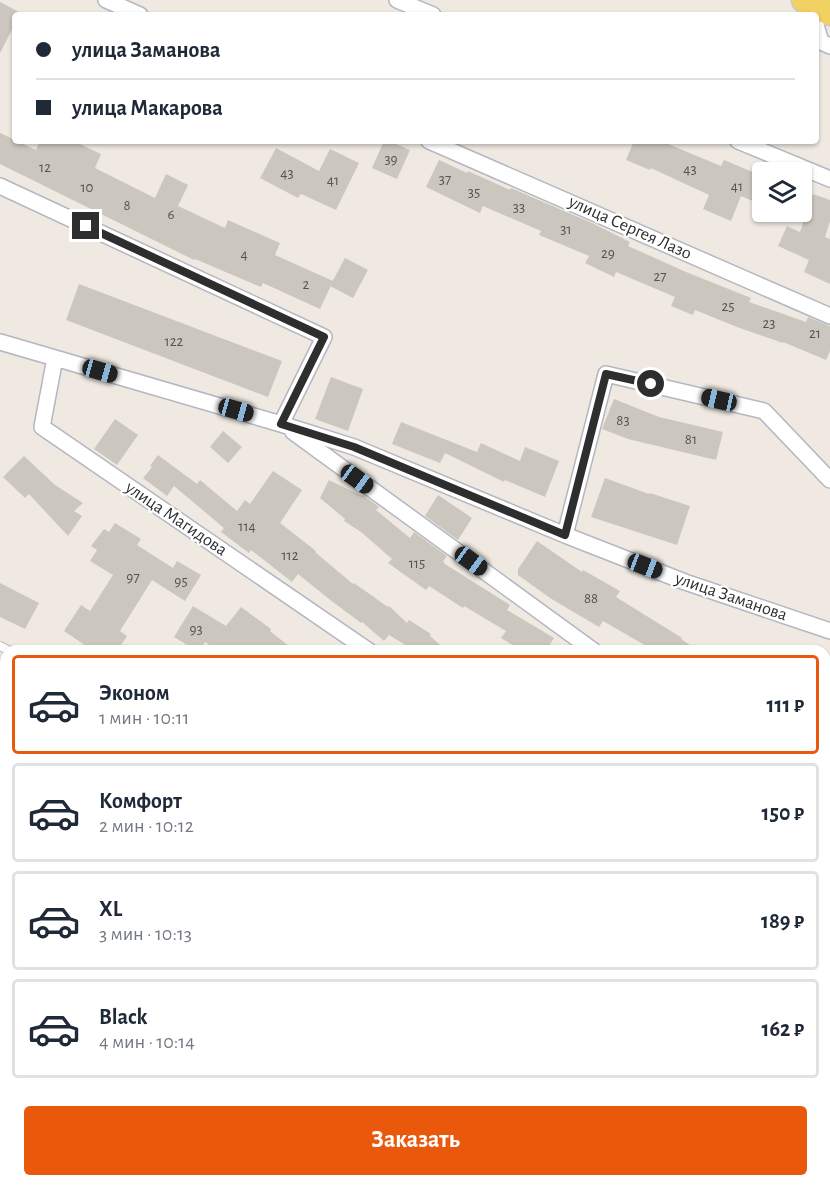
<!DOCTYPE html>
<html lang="ru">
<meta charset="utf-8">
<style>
:root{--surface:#fff;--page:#f6f6f7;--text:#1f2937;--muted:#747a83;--line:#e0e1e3;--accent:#ea580c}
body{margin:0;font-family:"Alegreya Sans",sans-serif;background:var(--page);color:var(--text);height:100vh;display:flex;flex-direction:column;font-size:22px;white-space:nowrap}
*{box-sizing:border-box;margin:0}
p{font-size:20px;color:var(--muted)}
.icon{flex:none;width:33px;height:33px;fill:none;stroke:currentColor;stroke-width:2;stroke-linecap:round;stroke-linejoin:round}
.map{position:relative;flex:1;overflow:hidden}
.drawer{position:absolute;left:0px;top:645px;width:831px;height:542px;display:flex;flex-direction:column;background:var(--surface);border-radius:18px 18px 0 0;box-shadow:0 2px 4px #0004}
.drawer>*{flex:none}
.top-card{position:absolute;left:12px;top:12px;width:807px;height:132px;border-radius:6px;box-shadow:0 2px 4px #0004;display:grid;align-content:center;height:132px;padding:0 24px;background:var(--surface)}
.buttons{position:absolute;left:752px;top:162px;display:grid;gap:12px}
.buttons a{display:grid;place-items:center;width:60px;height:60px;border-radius:6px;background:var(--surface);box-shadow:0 2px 4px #0004;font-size:30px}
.end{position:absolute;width:27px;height:27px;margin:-14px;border:8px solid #2e2e2e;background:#fff;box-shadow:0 0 0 3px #fff}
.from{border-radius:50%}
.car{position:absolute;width:18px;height:36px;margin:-18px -9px;border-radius:8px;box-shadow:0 0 4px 2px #0007;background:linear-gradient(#222 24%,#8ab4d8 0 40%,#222 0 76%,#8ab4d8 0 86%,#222 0)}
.top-card b{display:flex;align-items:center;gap:21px;height:57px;font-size:22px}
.top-card b+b{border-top:2px solid var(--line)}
.top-card i{width:15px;height:15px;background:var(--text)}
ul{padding:10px 0 0;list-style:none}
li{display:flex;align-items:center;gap:18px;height:99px;margin:0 12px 9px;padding:0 12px;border:3px solid var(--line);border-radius:6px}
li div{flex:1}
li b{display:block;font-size:22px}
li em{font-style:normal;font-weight:600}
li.on{border-color:var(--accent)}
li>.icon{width:54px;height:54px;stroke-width:1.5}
.primary-button{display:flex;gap:12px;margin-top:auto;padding:12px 24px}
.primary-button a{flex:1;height:69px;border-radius:6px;background:var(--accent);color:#fff;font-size:24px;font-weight:600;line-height:69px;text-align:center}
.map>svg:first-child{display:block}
.green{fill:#b6e59e}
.building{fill:#cbc7bf}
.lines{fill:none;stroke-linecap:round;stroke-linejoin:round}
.lane-casing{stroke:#b4b7c1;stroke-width:10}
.street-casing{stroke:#b4b7c1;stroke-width:18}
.secondary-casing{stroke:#b4b7c1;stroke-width:26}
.primary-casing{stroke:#c9c9c9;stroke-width:27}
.path{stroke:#c9c9c9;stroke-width:4;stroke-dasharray:4.5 3;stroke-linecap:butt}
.lane{stroke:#fff;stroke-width:8}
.street{stroke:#fff;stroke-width:15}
.secondary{stroke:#fff;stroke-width:22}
.primary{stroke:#f2d163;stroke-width:24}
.route{stroke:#2e2e2e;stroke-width:8}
.labels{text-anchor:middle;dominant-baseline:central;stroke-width:4.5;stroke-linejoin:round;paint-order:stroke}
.number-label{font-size:15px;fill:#555452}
.street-label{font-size:18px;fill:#2e2e2e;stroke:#fff}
</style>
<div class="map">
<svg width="830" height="1186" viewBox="0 0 830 1186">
<rect width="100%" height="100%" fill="#efe9e1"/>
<path class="green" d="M70,1181L672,1180L680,1186H64Z"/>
<path class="building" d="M0,2L21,13L20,15H15V24L0,53Z
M0,133L36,150L40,141H73L101,154L95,168L155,198L166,174L188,185L178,206L225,228L228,220L280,243L275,255L333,281L320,309L263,283L261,287L195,259L194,260L0,164Z
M384,141H389L410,150L397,179L372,168Z
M634,141H661L721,166L724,160L762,176V205L741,196L731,221L703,209L709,195L651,168L650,170L626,160Z
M276,148L319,171L330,149L359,163L336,210L301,194L298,198L260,178Z
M439,160L467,173L468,171L510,190L511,188L592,223L630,242L628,246L686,272L751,298L749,302L806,322L808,317L830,326V351L826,360L783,342V343L737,327L695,310L693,315L671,306L675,297L616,272L614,277L585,263L589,256L539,235L541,231L483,206L480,213L426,187Z
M813,194L830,200V221L825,237L830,239V284L804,272L809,260L778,246L787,226L800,232Z
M345,258L368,270L353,298L330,286Z
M79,284L282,361L268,397L66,320Z
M331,377L363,389L348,431L315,419Z
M614,399L659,417L723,432L716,460L628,439L602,429Z
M115,419L138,435L117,465L94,449Z
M401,422L477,452L481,443L520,461L525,447L559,461L545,497L505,480L504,482L445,453L440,463L392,444Z
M223,431L242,447L228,463L210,447Z
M158,455L197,484L200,480L237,511L245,500L250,504L273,471L302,490L280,523L316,551L315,552L353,584L354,583L388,607L389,606L407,623L409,620L431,634L430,636L447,651H415L389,635L384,641L362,622L361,623L329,599L298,574L292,582L251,550L249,553L221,532L224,528L174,486L167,496L143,478L152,467L150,466Z
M24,456L55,485L83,503L74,511L82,516L68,536L29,494L25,498L3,477Z
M605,478L649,494L650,493L690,506L677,545L591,517Z
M329,480L362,496L363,495L379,507L376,510L410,538L414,532L447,556L443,561L445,564L510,605L507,610L554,638L546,651H522L501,638L506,631L464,606L463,608L429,586L426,590L388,563L392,559L361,532L344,521L345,519L320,498Z
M438,495L472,518L458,540L425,516Z
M115,523L141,539L137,545L173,568L177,561L201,575L185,601L152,580L120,631L127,636L117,651H96L87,645L86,646L64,631L81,605L90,611L113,575L90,561L97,550L91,546L104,529L109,532Z
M537,541L582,572L583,570L620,591L616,597L682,638L681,639L699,651H655L603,621L599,627L550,598L518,575V569Z
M0,583L39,603L25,629L0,617Z
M193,606L226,626L241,607L271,629L270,631L295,651H217L205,642L200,651H197L174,637Z"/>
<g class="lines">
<defs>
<path id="lane" d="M0,646L10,651
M825,786L830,789
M0,952L6,958"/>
<path id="street" d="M106,0L140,15
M397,0L433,15
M816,25L821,42L830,46
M429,141L830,316
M738,141L830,179
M0,186L324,337L281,424
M0,342L281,424L354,447L565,535L606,374L764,411L830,480
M55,358L42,427L369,651
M293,432L594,651
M565,535L685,582L830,631
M825,822L830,826
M825,989L830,992"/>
<path id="secondary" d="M0,685L6,688
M726,1180L734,1186"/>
<path id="primary" d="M804,0L830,13
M0,1180L6,1174"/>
</defs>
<use href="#lane" class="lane-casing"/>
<use href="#street" class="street-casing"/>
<use href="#secondary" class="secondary-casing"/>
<use href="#primary" class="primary-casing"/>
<path class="path" d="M0,1149L6,1144
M674,1180L682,1186
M48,1186L54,1180"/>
<use href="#lane" class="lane"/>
<use href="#street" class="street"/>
<use href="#secondary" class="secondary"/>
<use href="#primary" class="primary"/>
</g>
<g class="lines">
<path class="route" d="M86,226L324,337L281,424L354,447L565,535L606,374L651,384"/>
</g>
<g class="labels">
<g class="number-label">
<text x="391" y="159">39</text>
<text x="45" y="167">12</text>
<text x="690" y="169">43</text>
<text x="287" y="173">43</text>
<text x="445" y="179">37</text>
<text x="333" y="180">41</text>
<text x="737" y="186">41</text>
<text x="87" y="187">10</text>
<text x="474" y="192">35</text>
<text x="127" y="205">8</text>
<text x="519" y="207">33</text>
<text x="171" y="214">6</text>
<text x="566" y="229">31</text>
<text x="608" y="253">29</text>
<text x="244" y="254">4</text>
<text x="660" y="276">27</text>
<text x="306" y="284">2</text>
<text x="728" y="306">25</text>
<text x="769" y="323">23</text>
<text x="815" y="333">21</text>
<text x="174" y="341">122</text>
<text x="623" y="420">83</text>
<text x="691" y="439">81</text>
<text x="247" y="526">114</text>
<text x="290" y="555">112</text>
<text x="417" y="563">115</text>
<text x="133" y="577">97</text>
<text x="181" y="581">95</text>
<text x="591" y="598">88</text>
<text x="196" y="629">93</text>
</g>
<g class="street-label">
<text transform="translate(630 228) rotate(24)">улица Сергея Лазо</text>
<text transform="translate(176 519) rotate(34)">улица Магидова</text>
<text transform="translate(731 597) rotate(19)">улица Заманова</text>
</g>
</g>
</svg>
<div class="buttons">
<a><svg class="icon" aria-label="layers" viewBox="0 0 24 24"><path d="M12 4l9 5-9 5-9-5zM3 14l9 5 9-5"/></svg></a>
</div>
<i class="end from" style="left:651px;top:384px"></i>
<i class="end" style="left:86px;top:226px"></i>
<i class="car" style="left:100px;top:371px;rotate:106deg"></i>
<i class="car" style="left:719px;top:400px;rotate:283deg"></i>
<i class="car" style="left:236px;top:410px;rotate:106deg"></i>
<i class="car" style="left:357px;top:479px;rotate:126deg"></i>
<i class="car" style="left:471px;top:561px;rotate:126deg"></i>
<i class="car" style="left:645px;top:566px;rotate:111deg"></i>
<div class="top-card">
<b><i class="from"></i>улица Заманова</b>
<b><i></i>улица Макарова</b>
</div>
<section class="drawer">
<ul>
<li class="on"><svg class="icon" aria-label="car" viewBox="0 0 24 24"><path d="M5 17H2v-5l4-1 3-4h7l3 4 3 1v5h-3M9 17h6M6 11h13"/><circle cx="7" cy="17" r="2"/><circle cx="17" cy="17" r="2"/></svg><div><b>Эконом</b><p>1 мин · 10:11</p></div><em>111 ₽</em></li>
<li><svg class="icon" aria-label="car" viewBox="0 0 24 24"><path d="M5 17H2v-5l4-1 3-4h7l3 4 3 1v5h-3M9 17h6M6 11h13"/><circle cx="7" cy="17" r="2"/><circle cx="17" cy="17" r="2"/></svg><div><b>Комфорт</b><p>2 мин · 10:12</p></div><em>150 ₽</em></li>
<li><svg class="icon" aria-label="car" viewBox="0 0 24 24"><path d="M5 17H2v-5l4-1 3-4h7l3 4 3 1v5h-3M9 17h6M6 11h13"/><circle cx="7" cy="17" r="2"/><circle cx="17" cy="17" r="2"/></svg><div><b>XL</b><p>3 мин · 10:13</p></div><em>189 ₽</em></li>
<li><svg class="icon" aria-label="car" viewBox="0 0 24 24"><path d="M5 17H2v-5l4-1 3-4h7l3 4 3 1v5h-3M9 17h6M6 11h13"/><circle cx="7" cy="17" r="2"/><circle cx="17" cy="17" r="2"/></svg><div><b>Black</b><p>4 мин · 10:14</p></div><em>162 ₽</em></li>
</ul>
<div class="primary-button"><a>Заказать</a></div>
</section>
</div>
